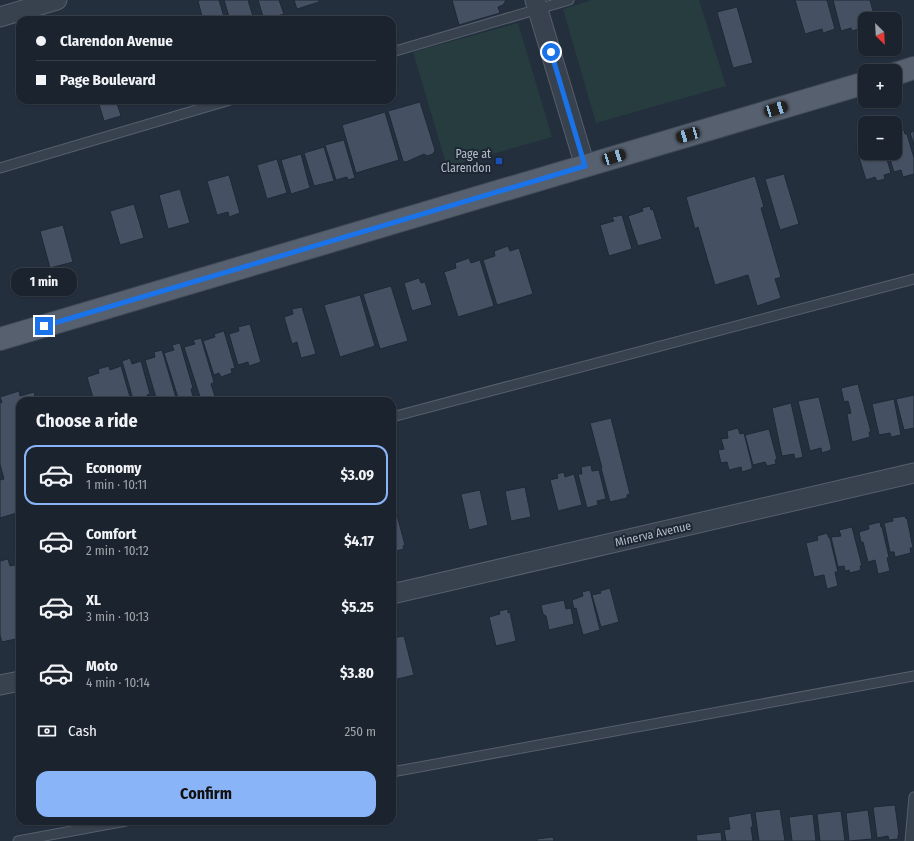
<!DOCTYPE html>
<meta charset="utf-8">
<style>
:root{--surface:#1b232e;--page:#282f3a;--text:#f1f3f6;--muted:#a0a4aa;--line:#39404a;--accent:#8ab4f8}
body{margin:0;font-family:"Fira Sans Condensed",sans-serif;background:var(--page);color:var(--text);height:100vh;display:flex;flex-direction:column;font-size:15px;white-space:nowrap}
*{box-sizing:border-box;margin:0}
p{font-size:13px;color:var(--muted)}
.icon{flex:none;width:22px;height:22px;fill:none;stroke:currentColor;stroke-width:2;stroke-linecap:round;stroke-linejoin:round}
.map{position:relative;flex:1;overflow:hidden}
.drawer{position:absolute;left:16px;top:397px;width:380px;height:428px;display:flex;flex-direction:column;background:var(--surface);border-radius:12px;box-shadow:0 1px 3px #0004,0 0 0 1px var(--line)}
.drawer>*{flex:none}
.top-card{position:absolute;left:16px;top:16px;width:380px;height:88px;border-radius:12px;box-shadow:0 1px 3px #0004,0 0 0 1px var(--line);display:grid;align-content:center;height:88px;padding:0 20px;background:var(--surface)}
.needle{width:26px;rotate:156deg}
.controls{position:absolute;left:858px;top:12px;display:grid;gap:8px}
.controls a{display:grid;place-items:center;width:44px;height:44px;border-radius:8px;background:var(--surface);box-shadow:0 1px 3px #0004,0 0 0 1px var(--line);font-size:20px}
.end{position:absolute;width:18px;height:18px;margin:-9px;border:5px solid #1a73e8;background:#fff;box-shadow:0 0 0 2px #fff}
.from{border-radius:50%}
.bubble{position:absolute;height:28px;border-radius:12px;background:var(--surface);box-shadow:0 1px 3px #0004,0 0 0 1px var(--line);font-size:13px;font-weight:700;line-height:28px;text-align:center}
.car{position:absolute;width:12px;height:24px;margin:-12px -6px;border-radius:5px;box-shadow:0 0 3px 1px #0007;background:linear-gradient(#222 24%,#8ab4d8 0 40%,#222 0 76%,#8ab4d8 0 86%,#222 0)}
.top-card b{display:flex;align-items:center;gap:14px;height:38px;font-size:15px}
.top-card b+b{border-top:1px solid var(--line)}
.top-card i{width:10px;height:10px;background:var(--text)}
ul{padding:0;list-style:none}
li{display:flex;align-items:center;gap:12px;height:60px;margin:0 8px 6px;padding:0 12px;border:2px solid transparent;border-radius:12px}
li div{flex:1}
li b{display:block;font-size:15px}
li em{font-style:normal;font-weight:700}
li.active{border-color:var(--accent)}
li>.icon{width:36px;height:36px;stroke-width:1.5}
h2{padding:0 20px;font-size:18px;line-height:48px}
.pay{display:flex;align-items:center;gap:10px;height:44px;padding:0 20px;font-size:15px}
.pay p{margin-inline-start:auto}
.primary-button{display:flex;gap:8px;margin-top:auto;padding:8px 20px}
.primary-button a{flex:1;height:46px;border-radius:12px;background:var(--accent);color:#111;font-size:16px;font-weight:700;line-height:46px;text-align:center}
.map>svg:first-child{display:block}
.green{fill:#263c3f}
.building{fill:#455162;stroke:#1f2835}
.lines{fill:none;stroke-linecap:round;stroke-linejoin:round}
.lane-casing{stroke:#565f6c;stroke-width:11}
.street-casing{stroke:#565f6c;stroke-width:21}
.primary-casing{stroke:#414a57;stroke-width:24}
.lane{stroke:#38414e;stroke-width:9}
.street{stroke:#38414e;stroke-width:19}
.primary{stroke:#56606e;stroke-width:22}
.route{stroke:#1a73e8;stroke-width:5}
.transit-dot{fill:#1a4fb4;stroke:#1d2633;stroke-width:1.5}
.labels{text-anchor:middle;dominant-baseline:central;stroke-width:4;stroke-linejoin:round;paint-order:stroke}
.poi-label{font-size:12px;fill:#b4bcc9;stroke:#1d2633;text-anchor:end}
.street-label{font-size:12px;fill:#b4bcc9;stroke:#1d2633}
</style>
<div class="map">
<svg width="914" height="841" viewBox="0 0 914 841">
<rect width="100%" height="100%" fill="#242f3e"/>
<path class="green" d="M592,0H699L726,86L596,123L563,9Z
M518,23L552,137L447,167L413,52Z"/>
<path class="building" d="M200,0H219L225,20H203L198,1Z
M224,0H248L254,20H230Z
M258,0H279L284,14L264,20Z
M294,0H319V2L297,9Z
M452,0H506L503,5L498,7L500,13L459,25Z
M795,0H827L835,29L823,33L822,29L805,34Z
M833,0H870L875,19H865V27L852,31L851,28L841,31Z
M737,7L753,63L733,68L717,12Z
M121,16L122,20H111V19Z
M101,100H116L121,116L104,121L98,101Z
M420,102L435,150L433,154L427,156L424,154L406,162L403,161L388,111Z
M385,112L399,160L356,173L342,125Z
M904,130L905,134H907L914,158V174L903,177L901,170L894,172L888,153H895V133Z
M914,131V145L910,133Z
M344,140L355,178L348,180L347,177L336,180L325,145Z
M865,146V153H885L891,173L884,175L885,179L877,181L875,177L866,180L856,148Z
M324,147L334,181L314,186L304,153Z
M301,154L310,188L291,194L281,160Z
M277,159L287,193L267,199L257,165Z
M784,174L799,224L780,230L765,179Z
M229,175L240,213L229,217L228,212L217,215L207,181Z
M755,176L764,207L761,208L781,277L775,279L781,298L757,306L748,275L715,285L698,227L695,229L686,197Z
M180,189L190,223L168,229L159,195Z
M134,204L144,238L120,245L110,211Z
M650,206L651,210L653,209L662,239L638,246L628,216L643,211L642,208Z
M622,215L632,249L609,256L600,225L614,221L612,217Z
M63,225L73,262L50,268L40,231Z
M508,246L510,251L519,248L533,294L497,305L483,260L495,256L494,251Z
M469,258L471,263L480,260L494,306L458,317L444,272L456,268L455,263Z
M419,278L421,283L425,282L432,305L412,311L404,283Z
M391,286L408,341L380,349L363,294Z
M360,295L375,346L340,357L324,305Z
M302,307L316,354L301,358L297,342L292,344L284,317L293,314L292,309Z
M250,324L261,362L249,366L248,362L238,365L229,334L239,331L238,327Z
M224,331L235,368L231,369L232,373L221,377L219,373L214,375L203,341L215,337L214,334Z
M201,338L214,382L211,384L216,400L211,401L209,397L201,400L184,347L195,344L193,340Z
M180,343L193,388L191,389L194,401H179L164,353L174,350L172,345Z
M162,350L177,401H157L145,360L155,357L154,352Z
M130,358L132,364L141,361L150,394L147,395L149,401H138L137,397L133,399L122,361Z
M109,366L110,370L121,366L130,397L117,401H94L87,377L99,373L98,369Z
M858,384L871,432H869L870,437L852,442L847,414L851,413L848,401L844,402L841,388Z
M19,391L20,396L34,392L36,401H20V512L0,518V480L4,479L0,464V403L2,402L0,397Z
M914,395V428L904,430L896,399Z
M819,397L831,447V450L822,453L821,448L810,451L798,401Z
M894,399L901,435L891,437L890,433L879,435L872,404Z
M791,403L803,457L795,459L794,454L782,456L772,408Z
M611,418L630,494L627,495V498L610,502L601,468H602L590,423Z
M738,428L740,434L744,433L752,465V469L742,472L741,467L729,470L727,462L721,463L718,450L724,449L721,439L728,438L727,431Z
M769,429L777,459L775,460L776,464L767,466L765,462L753,465L745,435Z
M591,465L592,471L599,470L606,499L597,501L598,505L587,508L578,474H582L581,467Z
M564,472L565,477L574,474L582,505L558,511L550,480L558,478L557,474Z
M525,487L531,517L511,521L505,491Z
M480,490L488,525L469,530L461,494Z
M394,504L405,545L403,546L404,549L396,551L395,548H392V505Z
M905,516L906,519L907,518L913,548H910L911,553L895,557L894,552H890L884,523L893,521L892,518Z
M880,522L881,527H882L889,557L887,558L890,571L878,574L875,560L868,562L863,542H861L859,532L869,529L868,525Z
M852,527L862,566H860L861,570L850,573L849,570L845,571L844,566L838,567L831,537L841,536L839,530Z
M827,533L829,538H830L838,572H835L838,586L827,589L824,575L814,577L806,543L818,540L817,536Z
M8,559L10,566L20,564V638L2,642L0,635V561Z
M610,588L619,622L601,627L592,595L601,593L600,591Z
M590,590L600,630L583,635L576,608L574,609L572,600L583,596L582,592Z
M564,600L566,609L571,608L574,624L549,630L546,616L543,614L541,605Z
M508,609V613L510,612L516,641L496,646L489,617L500,614L499,611Z
M404,636L414,675L393,680L392,674V638Z
M895,805L899,835H898V839L889,840L888,836L877,838L873,807Z
M780,809L785,841H759L755,812Z
M868,810L872,839L849,841L846,813Z
M841,811L845,841H820L817,814Z
M751,813L753,827H751L753,841H726L724,830L730,829L728,817Z
M813,814L816,841H792L789,817Z
M721,832L722,841H697L696,835Z
M553,837L554,841H537V839Z"/>
<g class="lines">
<defs>
<path id="lane" d="M392,52L569,0
M0,168L230,100
M392,417L914,279
M392,772L914,676
M18,841L126,821
M910,841L914,797"/>
<path id="street" d="M535,0L585,166
M0,17L57,0
M392,594L914,473
M0,685L20,681"/>
<path id="primary" d="M895,74L914,68
M0,339L865,83"/>
</defs>
<use href="#lane" class="lane-casing"/>
<use href="#street" class="street-casing"/>
<use href="#primary" class="primary-casing"/>
<use href="#lane" class="lane"/>
<use href="#street" class="street"/>
<use href="#primary" class="primary"/>
</g>
<g class="lines">
<path class="route" d="M44,326L585,166L551,52"/>
</g>
<rect class="transit-dot" x="495" y="157" width="8" height="8" rx="2"/>
<g class="labels">
<g class="poi-label">
<text x="491" y="154">Page at<tspan x="491" dy="14">Clarendon</tspan></text>
</g>
<g class="street-label">
<text transform="translate(653 534) rotate(-13)">Minerva Avenue</text>
</g>
</g>
</svg>
<div class="controls">
<a><svg class="needle" viewBox="-14 -14 28 28"><path d="M0-13l5 13h-10z" fill="#e53935"/><path d="M0 13l5-13h-10z" fill="#a0a4aa"/></svg></a>
<a>+</a>
<a>−</a>
</div>
<i class="end from" style="left:551px;top:52px"></i>
<i class="end" style="left:44px;top:326px"></i>
<div class="bubble" style="left:11px;top:268px;width:66px">1 min</div>
<i class="car" style="left:776px;top:109px;rotate:73deg"></i>
<i class="car" style="left:688px;top:135px;rotate:254deg"></i>
<i class="car" style="left:614px;top:157px;rotate:73deg"></i>
<div class="top-card">
<b><i class="from"></i>Clarendon Avenue</b>
<b><i></i>Page Boulevard</b>
</div>
<section class="drawer">
<h2>Choose a ride</h2>
<ul>
<li class="active"><svg class="icon" aria-label="car" viewBox="0 0 24 24"><path d="M5 17H2v-5l4-1 3-4h7l3 4 3 1v5h-3M9 17h6M6 11h13"/><circle cx="7" cy="17" r="2"/><circle cx="17" cy="17" r="2"/></svg><div><b>Economy</b><p>1 min · 10:11</p></div><em>$3.09</em></li>
<li><svg class="icon" aria-label="car" viewBox="0 0 24 24"><path d="M5 17H2v-5l4-1 3-4h7l3 4 3 1v5h-3M9 17h6M6 11h13"/><circle cx="7" cy="17" r="2"/><circle cx="17" cy="17" r="2"/></svg><div><b>Comfort</b><p>2 min · 10:12</p></div><em>$4.17</em></li>
<li><svg class="icon" aria-label="car" viewBox="0 0 24 24"><path d="M5 17H2v-5l4-1 3-4h7l3 4 3 1v5h-3M9 17h6M6 11h13"/><circle cx="7" cy="17" r="2"/><circle cx="17" cy="17" r="2"/></svg><div><b>XL</b><p>3 min · 10:13</p></div><em>$5.25</em></li>
<li><svg class="icon" aria-label="car" viewBox="0 0 24 24"><path d="M5 17H2v-5l4-1 3-4h7l3 4 3 1v5h-3M9 17h6M6 11h13"/><circle cx="7" cy="17" r="2"/><circle cx="17" cy="17" r="2"/></svg><div><b>Moto</b><p>4 min · 10:14</p></div><em>$3.80</em></li>
</ul>
<div class="pay"><svg class="icon" aria-label="cash" viewBox="0 0 24 24"><path d="M3 7h18v10H3z"/><circle cx="12" cy="12" r="2"/></svg>Cash<p>250 m</p></div>
<div class="primary-button"><a>Confirm</a></div>
</section>
</div>
